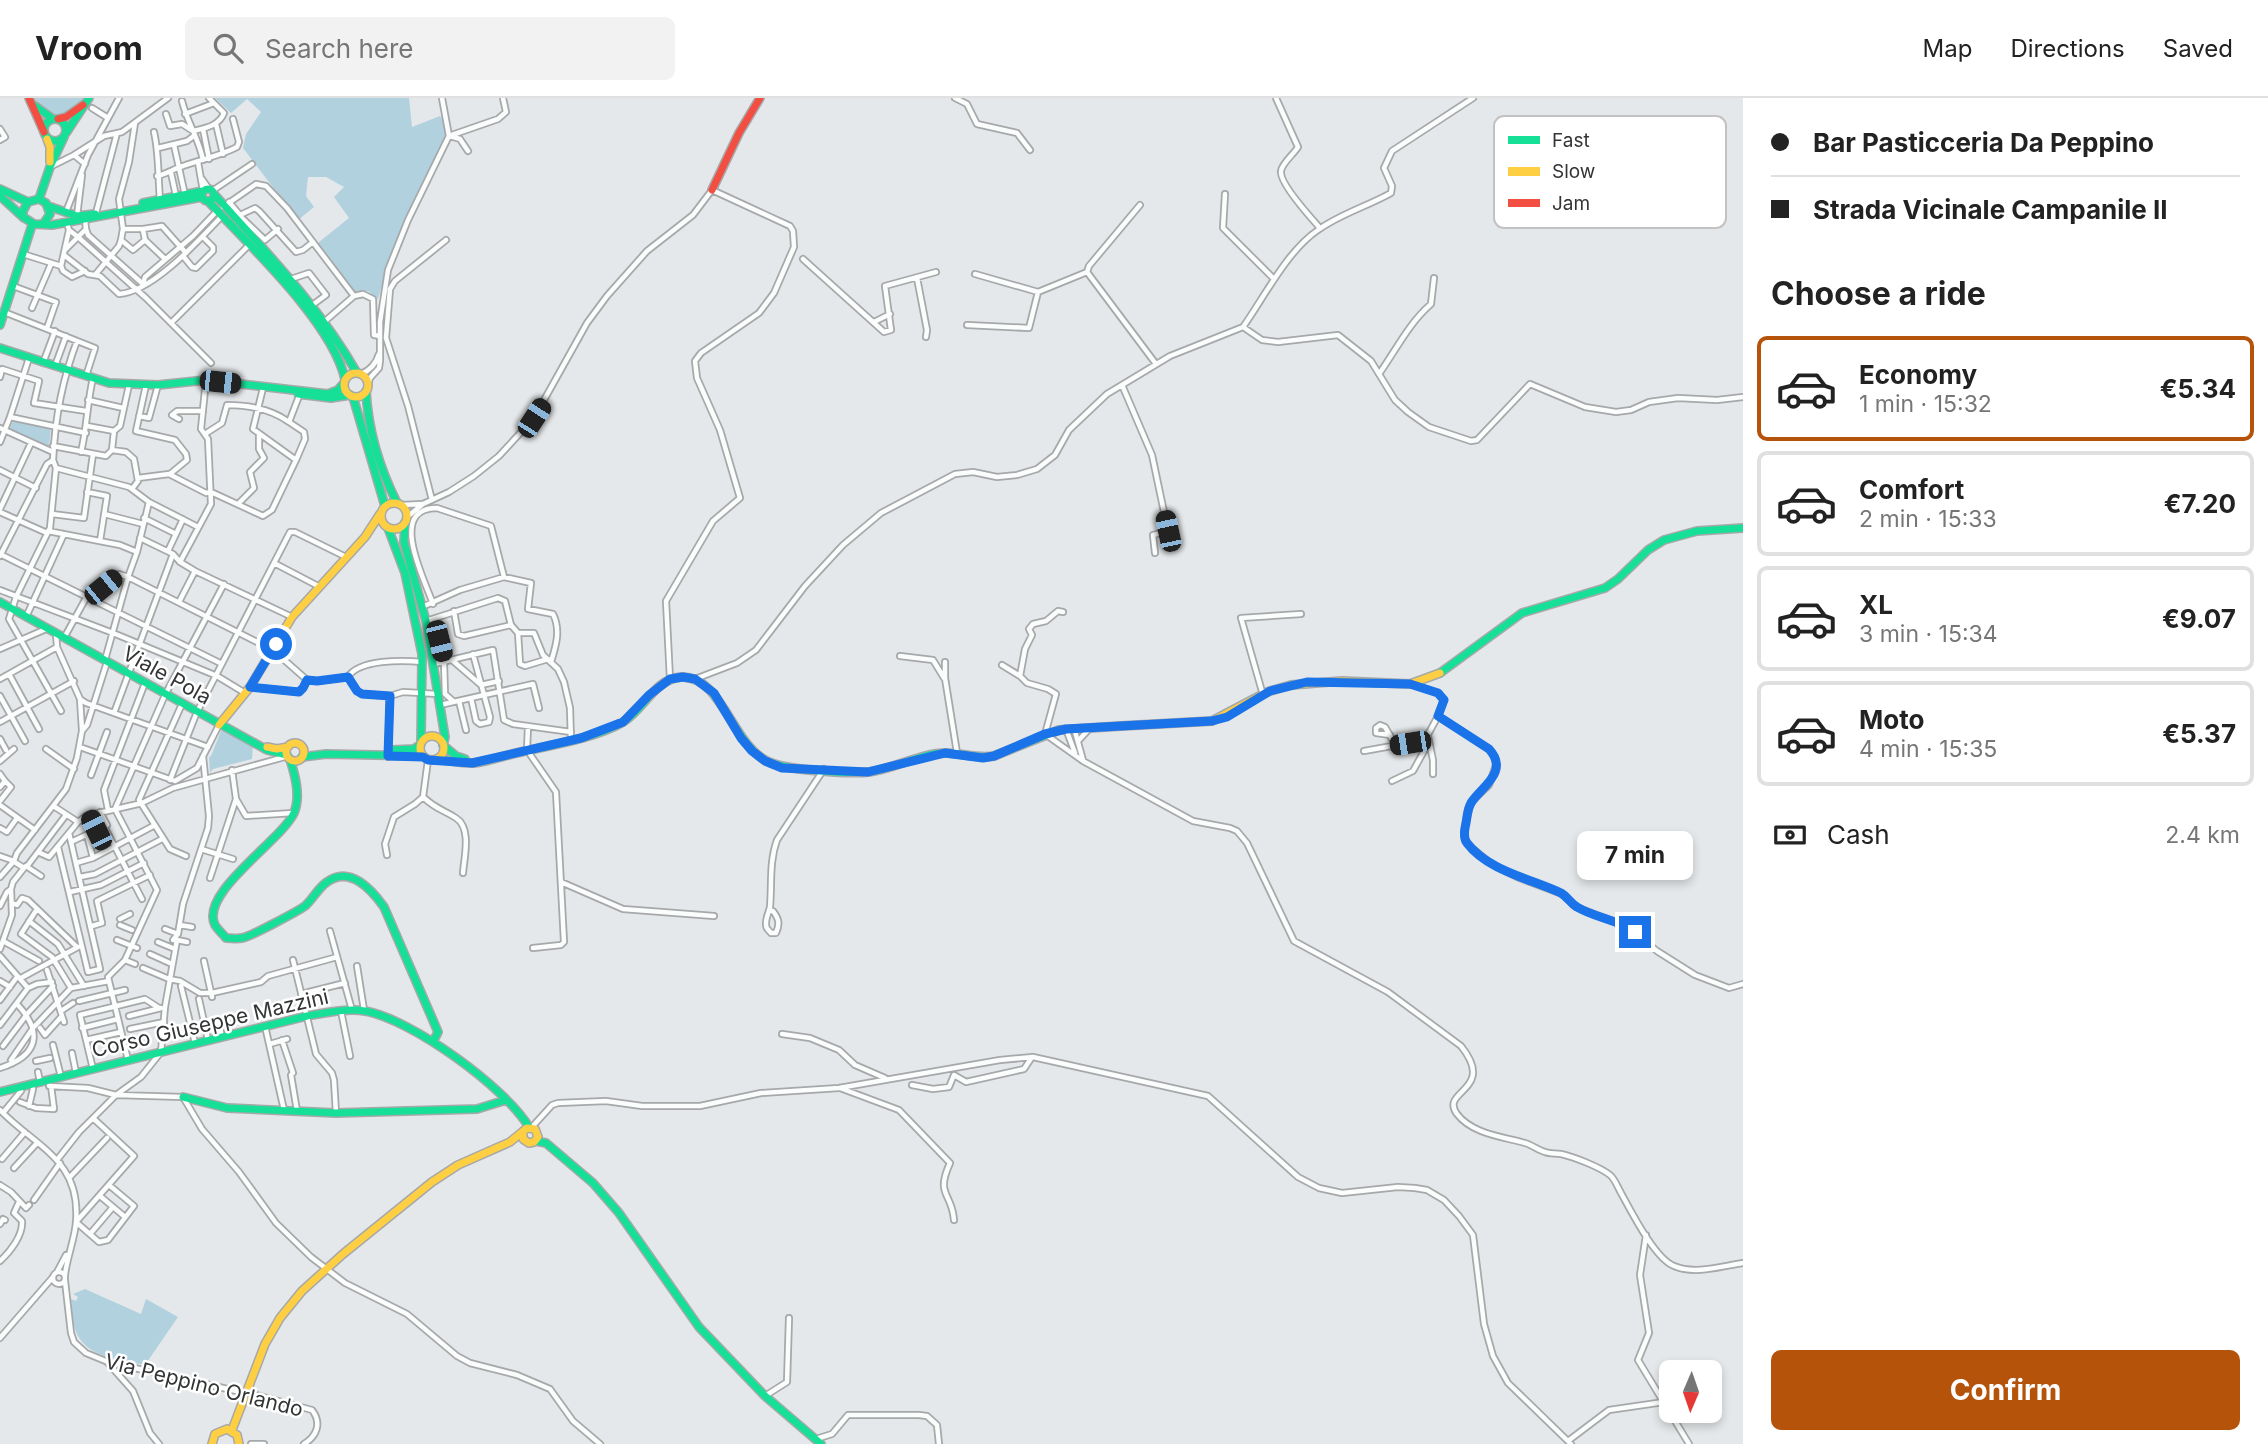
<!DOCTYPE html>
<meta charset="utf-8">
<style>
:root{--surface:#fff;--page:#f2f2f2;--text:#222;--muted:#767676;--line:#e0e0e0;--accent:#b45309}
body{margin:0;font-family:Inter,sans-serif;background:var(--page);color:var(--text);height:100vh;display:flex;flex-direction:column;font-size:26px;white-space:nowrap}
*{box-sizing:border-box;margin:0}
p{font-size:23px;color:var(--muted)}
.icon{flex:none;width:38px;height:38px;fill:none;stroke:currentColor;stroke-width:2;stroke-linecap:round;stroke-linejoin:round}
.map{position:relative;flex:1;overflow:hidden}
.drawer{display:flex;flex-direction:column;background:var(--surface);width:525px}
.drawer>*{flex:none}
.guide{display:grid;align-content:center;height:154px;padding:0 28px;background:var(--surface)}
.needle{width:46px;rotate:182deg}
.buttons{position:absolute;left:1659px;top:1262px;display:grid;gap:14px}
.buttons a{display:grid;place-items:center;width:63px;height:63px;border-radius:10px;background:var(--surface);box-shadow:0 4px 10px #0003;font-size:35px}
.end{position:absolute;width:32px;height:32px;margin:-16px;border:9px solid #1a73e8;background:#fff;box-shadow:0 0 0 4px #fff}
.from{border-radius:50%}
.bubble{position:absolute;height:49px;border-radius:10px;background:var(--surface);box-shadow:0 4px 10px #0003;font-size:23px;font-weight:700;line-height:49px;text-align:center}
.car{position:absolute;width:21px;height:42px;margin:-21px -10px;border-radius:9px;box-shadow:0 0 5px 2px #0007;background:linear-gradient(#222 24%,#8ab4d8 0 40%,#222 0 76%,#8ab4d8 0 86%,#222 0)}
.guide b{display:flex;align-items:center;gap:24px;height:66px;font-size:26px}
.guide b+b{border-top:2px solid var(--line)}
.guide i{width:18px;height:18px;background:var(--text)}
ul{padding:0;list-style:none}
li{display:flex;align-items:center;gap:21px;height:105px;margin:0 14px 10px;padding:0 14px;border:4px solid var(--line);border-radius:10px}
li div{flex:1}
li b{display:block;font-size:26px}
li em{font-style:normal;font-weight:700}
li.selected{border-color:var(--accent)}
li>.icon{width:63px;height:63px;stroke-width:1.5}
h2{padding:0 28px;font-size:32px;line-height:84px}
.pay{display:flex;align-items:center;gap:18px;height:77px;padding:0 28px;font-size:26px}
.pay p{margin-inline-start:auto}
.cta{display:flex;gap:14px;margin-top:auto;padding:14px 28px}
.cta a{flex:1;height:80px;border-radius:10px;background:var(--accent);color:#fff;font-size:28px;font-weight:700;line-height:80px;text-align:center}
header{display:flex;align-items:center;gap:42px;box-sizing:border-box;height:98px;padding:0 35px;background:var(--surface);border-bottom:2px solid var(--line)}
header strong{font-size:33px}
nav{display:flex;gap:38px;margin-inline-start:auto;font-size:24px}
.search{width:490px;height:63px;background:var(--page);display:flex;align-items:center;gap:18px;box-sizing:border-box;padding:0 24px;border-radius:10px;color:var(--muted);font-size:26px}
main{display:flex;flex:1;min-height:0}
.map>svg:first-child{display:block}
.green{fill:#b1d1de}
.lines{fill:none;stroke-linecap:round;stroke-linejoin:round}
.street-casing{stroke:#a6a8a9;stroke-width:8}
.fast-casing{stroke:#a6a8a9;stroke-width:10}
.slow-casing{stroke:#a6a8a9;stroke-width:10}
.jam-casing{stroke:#a6a8a9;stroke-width:10}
.street{stroke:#fbfcfc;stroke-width:4.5}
.fast{stroke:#16e098;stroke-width:7}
.slow{stroke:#ffcf43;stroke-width:7}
.jam{stroke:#f24e42;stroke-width:7}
.street-bridge-casing{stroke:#a6a8a9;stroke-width:8;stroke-linecap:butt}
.street-bridge{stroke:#fbfcfc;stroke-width:4.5}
.route{stroke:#1a73e8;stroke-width:9}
.labels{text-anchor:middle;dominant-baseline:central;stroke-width:5;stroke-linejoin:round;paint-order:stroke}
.street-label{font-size:21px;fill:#333435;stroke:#fff}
.key{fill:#fff;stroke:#c2c2c2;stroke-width:2}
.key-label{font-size:19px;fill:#333435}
</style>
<header>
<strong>Vroom</strong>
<div class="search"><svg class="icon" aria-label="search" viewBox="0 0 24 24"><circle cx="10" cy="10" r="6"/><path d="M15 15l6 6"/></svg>Search here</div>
<nav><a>Map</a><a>Directions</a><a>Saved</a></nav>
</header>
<main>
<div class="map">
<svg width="1743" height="1346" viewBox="0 0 1743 1346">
<rect width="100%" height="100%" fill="#e5e8ea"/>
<path class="green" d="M32,0H84C66,24 50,22 32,0Z
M215,0H409L412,29L440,18L443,22L446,38L396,142L378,201L368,193L356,196L319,148V144L349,120L334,99L344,89L326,79H308L306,98L314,109L298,122L243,50L246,36L261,14L247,1L231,15Z
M13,323L51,330L49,348L10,331Z
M226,632L253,648L252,661L213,671L210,675L209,659L211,658L221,633Z
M85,1191L141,1216L146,1201L178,1219L145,1267C121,1262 87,1260 76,1234C72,1224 72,1211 71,1201L76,1203L78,1199L73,1196Z"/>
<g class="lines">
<defs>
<path id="street" d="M955,0L967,6L977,26L1017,35L1030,52
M1276,0L1298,49C1294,56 1282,65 1281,73C1279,85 1311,120 1320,130
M182,3C187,24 199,41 203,62
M92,10L108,20
M166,16L170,28L182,26L193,33C205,30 219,28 224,15L214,5
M185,16L214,5L209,0
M216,26L223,56
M0,31L5,39L0,42
M203,31L209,61
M154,34C159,55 158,79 160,102
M449,38L498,21L506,14L503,0
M450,38L460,41L468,53
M174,47L185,97
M158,50L187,43L195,37
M74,57L85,66
M198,64L203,93
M50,69L74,57L104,38L122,34L168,0
M171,75L176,98
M157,78C167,76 173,71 183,68C202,61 220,58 237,49L239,44L233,21
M202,81L209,91
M212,93L252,66
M1225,96L1223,130L1274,181
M229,104L240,117L255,110L259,113L296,154L303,152L313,144
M1140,107L1089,168L1087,174L1156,266
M223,109L256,86L266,88L287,110L354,198
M66,114L88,57L119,0
M96,115L117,35
M77,118L82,77
M240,118L265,142
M67,125L69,132L78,139L86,131L85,122
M86,131L88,137L143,186
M123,131H143L162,128L186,155
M143,132L145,142L165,161
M121,142L133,152L145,142
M265,142L278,131
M65,152L78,139L146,200L211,265
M23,156L61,168
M64,157L88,176L100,178L119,196C153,194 199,142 222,118
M183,158L192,169L196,170L213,153V149L203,139
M803,161L884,234L891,232L885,188L936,174
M61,168L69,132
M61,168L63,173L72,179L85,173
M975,176L1038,194L1087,174
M95,177L119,148L121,142L123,131L119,101L129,64L135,25
M917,180L927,232L926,239
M291,181L309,175L326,197L311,208
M143,186L145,179L193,138L217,113
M13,188L56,204L47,230
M354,198L363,196L373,201L374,237L380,238
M32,210L51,166
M4,214L95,250L86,278
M324,224L354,198
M874,224L890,216
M171,225L249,147
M967,227L1029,230L1038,194
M1243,229C1265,198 1287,153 1318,132C1340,116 1368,108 1391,95L1392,88L1384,70L1392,53L1473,0
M43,265L55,233
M55,268L66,238
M361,276C371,272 376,266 379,256
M1379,276C1396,252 1409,225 1431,206L1434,180
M0,279L2,271L39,283L34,305L86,313
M146,287L136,333L175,342L186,356L187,362L170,376
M1122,287L1152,357L1168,433L1153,437L1155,455
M367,290L370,280L379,270L380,263V224L388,172L408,122L449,38L442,0
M88,302L123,310
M139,318L149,320L158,287
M10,319L86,335
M179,321L172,317L177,313H203
M87,328L114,333
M0,330L53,354
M205,336L222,325L227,307C249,307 271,311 289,324
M0,344L10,319L29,260
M53,348L106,358L112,352L126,354L134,361L138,383L132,391
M112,352L114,333L120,328L129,287
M81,354C87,330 87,305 93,280
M53,362L56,370L50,430L16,499L9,521L61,613
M296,362L305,341L304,334L289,324L301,293
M56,370L129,389L149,404L198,429
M0,372L36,390
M138,380L169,376L206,395L211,394L263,418L272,412L296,362L253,331L263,290
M87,394L107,398L100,443
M432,402L408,308L386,240L390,191L395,183L446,142
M238,406L254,390L250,374L264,360L259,351V337
M402,407L422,406
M0,411L31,345
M0,414L47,435
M52,416L84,420L93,356
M104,416L143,426
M407,419L423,406L449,394L474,378L499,358L534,320L587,225L607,198L647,153L693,117L712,92L790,128L793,133L794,149L774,195L759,215L701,255L695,263L697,280L720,332L740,400L713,423L666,503L670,581
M144,420L176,436
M48,433L120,447L137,454
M140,440L173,456L180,464L195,473L292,519
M168,453L183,421
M0,456L222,566
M0,458L47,366L53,362C55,320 62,282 77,243
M180,464L211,406L208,341L201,331L206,282
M274,465L318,488
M0,492L113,535L217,578L245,595
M93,503L103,489L119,476L128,479L273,552L307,582
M179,504L195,473
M433,506C424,480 387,410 437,410L491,428L504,479
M422,509L460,492L504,479L531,485L528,511L553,516C561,532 556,548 551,564
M454,513L458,536L464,538L511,527
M26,519L64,436
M434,522L444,564L445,596L453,603
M426,523L498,500L505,503L511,527L518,535
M518,535H534L543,557L558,571L564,584L570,610L571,642
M518,535L520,566L525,568L548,561
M56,536L57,549L80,601L82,632
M64,540L86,500
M0,551L46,531
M900,558L933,562L944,580
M105,562L128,479L137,454L149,404
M452,562L481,587L499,583
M945,564V580L957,655
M434,566L493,552L504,622L513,626L571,634
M1002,567L1020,578L1027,585L1048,591L1056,596L1045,636L1083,663L1193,723L1230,730L1237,733L1247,745L1294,843L1388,894L1461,948C1497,993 1439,992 1457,1016C1472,1036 1504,1039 1525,1045C1532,1047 1538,1052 1545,1054C1550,1056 1555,1055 1561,1056C1574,1059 1600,1069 1610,1077C1615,1081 1618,1090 1621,1095C1631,1113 1655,1161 1674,1168C1695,1177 1722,1168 1743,1165
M9,576L39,631
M1020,578L1025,551L1032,537L1029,531L1033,526L1046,523L1058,513L1063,514
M348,579L357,593L362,596L390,598L403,594L438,596
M0,581L57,549
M695,581L737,565L756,552L805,488L843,447L881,415L955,376L973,374L997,379L1017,377L1037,371L1055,357L1069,332L1107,296L1170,258L1243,229L1262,242L1278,244L1338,237L1371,263L1395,302L1408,314L1429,329L1471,343L1477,342L1530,286L1585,309L1616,314L1631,312L1649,304L1678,300L1717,302L1743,299
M307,582L317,583L348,579C359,561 403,562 423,564
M1411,586L1438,595L1444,602L1438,618L1489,651L1495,659L1496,667L1489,687L1473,702L1468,711L1464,736L1465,743L1471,749L1490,765L1517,779L1562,796L1576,809L1628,829L1657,853L1695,877L1729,890L1743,886
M250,589L299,594L303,590L307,582
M1263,597L1241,520L1301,516
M0,598L25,643
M471,600L476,623L480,626L489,624L490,619L473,556
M80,601L86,605L208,649
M459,603L466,632
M182,606L139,702L170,751L186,758
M440,607L533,586L539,610
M114,615L173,456
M0,624L74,583
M528,628L527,652L556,694L564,844L561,847L533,850
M1074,630L1083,662
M1066,631L1075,655
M1390,637L1376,635V630L1380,627L1385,629L1396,648
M1428,638L1433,662V676
M0,641L6,652
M1079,642L1090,630
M80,649L175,683L197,670L219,627
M46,651L74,671
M1364,653L1425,642
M388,657L390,598
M0,663L14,651
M0,676L5,683
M91,677L107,634
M170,682L197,614L290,434H295L346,459
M1392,683L1413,673L1424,653L1425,642L1438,618
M0,689L5,683L11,689L0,703
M423,699C437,712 442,711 456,720C472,730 464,760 463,775
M423,699L428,662
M236,701L246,718L293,715
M0,707L35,732
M55,709L78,724L86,718L142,705L173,690L288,658
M108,712L104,692L145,585
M88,717L96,732
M104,728L142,801
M0,730L7,734L17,720
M87,737L93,760
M71,744L107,727L100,714
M58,749L88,874L100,871L69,735
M201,751L233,761
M38,754L49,759L78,724
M387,757L385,746L394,719L415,706L423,699
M0,758L14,763
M76,765L93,760L155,727
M26,768L41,778
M23,770L28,767L66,717
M0,779L14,763L17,755L66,691L77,660L82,633L87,627L107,564
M80,779L95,776L162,741
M210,780L236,701L232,672
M561,784L623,811L714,818
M70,794L101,787L144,765
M12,805L17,807L22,800L28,802L77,849
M0,808L7,794L11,791L13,784L24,770L13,763
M37,811L21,836L52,859L71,890
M770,813H773C779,821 780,826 776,835H771C767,830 766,831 766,825C766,819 769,814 770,809C772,786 769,764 777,742L824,671
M120,821L130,816
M29,823L58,846L84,888
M120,827L132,832
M180,827L192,829
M92,828L102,825L97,803L150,777
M165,831L178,836
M330,833L352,912
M117,842L137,850
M177,842L187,844
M3,843L39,863
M158,844L175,851
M0,851L12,817L11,791
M150,856L172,866
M0,858L28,890
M125,862L135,866
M293,862L316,956L332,975L334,982L336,1015
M204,863L212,899
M357,868L364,912
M143,870L169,881L180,883L200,895H212L261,884L268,878L337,859
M47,872L64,924
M21,880L78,849
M0,883L10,889
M181,888L195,945
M28,890L37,886L52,884
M71,890L109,883
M301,896L345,885
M199,901L208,942
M0,902L17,879
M79,903L125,892
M61,913L73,905
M341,913L350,958
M129,918L161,910
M218,922L222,939
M0,927L28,890
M265,928L284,1012
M40,930L45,937L62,918
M82,930L118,921
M130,931L164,924
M782,936L810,940L839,952L855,967L885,980
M86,942L121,934
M282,942L293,975L291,977L297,1013
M270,946L287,941
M53,947L61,979
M3,948L28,915L53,888
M72,955L76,975
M11,962L33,930L71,890
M128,962L108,879L125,862L157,792L115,711L165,597L224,486
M36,963L50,960
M0,970C38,958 44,935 17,906
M93,971L80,917L145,901L159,910
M38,974L40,984
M912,987L933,991L949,989L954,977L966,984L1024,971L1032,959
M49,988L88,990L116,997L183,999L202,1031L239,1074L276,1125L311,1159L345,1185L407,1216L457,1258L470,1265L517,1277L550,1291L573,1323L600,1346
M840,990L899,1012L950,1065C935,1098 952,1094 954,1122
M20,1004L36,1010L54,1011L51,988
M29,1008L33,991
M0,1012C37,1050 81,1062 76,1124C75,1140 67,1159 65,1177
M3,1015L21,993
M94,1021L134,1058L76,1124L99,1144L108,1142L134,1108L109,1087
M532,1029L552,1007L558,1005L606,1003L642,1008H700L761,995L839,990L1000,962L1033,959L1208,998L1298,1079L1319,1090L1342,1095L1398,1089L1415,1090L1427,1092L1444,1102L1459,1118L1473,1137L1484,1226L1493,1258L1508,1285L1571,1346
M2,1061L25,1034
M57,1062L79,1034L116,997L141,979L161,954L165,909L177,842H173L178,836L183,806L208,730L209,718L203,658
M14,1070L37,1045
M70,1079L107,1040
M0,1087L11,1094L26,1110L29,1107
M100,1098L125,1119
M34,1102L60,1065
M0,1126L3,1121L5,1122
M90,1136L113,1109
M1646,1137L1640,1177L1649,1235L1638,1262L1689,1346
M0,1163C11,1153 23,1137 22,1123L14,1115L19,1104
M53 1180a6 6 0 1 1 12 0a6 6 0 1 1-12 0Z
M57,1174L66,1157
M65,1183L71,1235L74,1244L86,1255L108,1264L232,1292
M0,1240L53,1179
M108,1265L133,1293L150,1335L159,1346
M260,1298L312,1312C322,1325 317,1338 304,1346
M765,1298L787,1284L789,1220
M816,1341L832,1336L848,1317H919L927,1318L937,1327L939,1346
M1568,1343L1609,1312L1664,1304
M251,1346H264"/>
<path id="fast" d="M35,8L53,21
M44 32a11 11 0 1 1 22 0a11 11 0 1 1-22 0Z
M66,35L89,0
M0,91L28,104
M202 97a6 6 0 1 1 12 0a6 6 0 1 1-12 0Z
M214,96C265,153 319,208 357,275
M0,98L24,120
M39,101L50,69L64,39
M208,103C249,147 332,224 345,281
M143,105L203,93
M48,108L77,118L95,116
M44,125L50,116L46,105L39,101L28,104L23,113V119L34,126L52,127L202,99
M0,227L32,127
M0,250L109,285L158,287L206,282L328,296L338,292L344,285
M366,293C368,332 380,371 397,405
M298,296L331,300L350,297
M353,299L385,408
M405,425L404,444L426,523L445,639L443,647L456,658L465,661
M388,430L405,475L422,556L421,645
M0,504L267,652L287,657
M1440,575L1522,515L1605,490L1618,481L1648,452L1664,442L1697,433L1743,430
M388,658L392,652L414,651L420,647
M302,659L326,656L423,658
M290,661C295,677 301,698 294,715C281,743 199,795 215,827C218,832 223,836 226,840C231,840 237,841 242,840C250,839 298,813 305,808C313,801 318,790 327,784C350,767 372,792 384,809L438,934L433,944
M437,661C449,662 462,666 474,665C490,663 506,657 521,654C552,647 596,640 623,624C644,612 654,581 681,579C722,577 732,648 769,664C785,672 850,676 869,674C894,671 921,655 946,655C963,655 977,661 994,658L1059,632L1121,628
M0,994L307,918C326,915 346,910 365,913C411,921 505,989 529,1029
M183,999L227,1010L336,1015L477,1011L506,1002
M536,1043L546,1045L593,1085L619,1115L699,1229L765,1298L821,1346"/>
<path id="slow" d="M47,41L50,49V64
M344 287a12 12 0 1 1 24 0a12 12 0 1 1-24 0Z
M381 418a13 13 0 1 1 26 0a13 13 0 1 1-26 0Z
M219,627L250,589L292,519L365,439L380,416
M1121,628L1212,623L1267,594L1291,587L1342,583L1410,586L1440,575
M420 650a12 12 0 1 1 24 0a12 12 0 1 1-24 0Z
M286 654a9 9 0 1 1 18 0a9 9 0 1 1-18 0Z
M267,649L277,651L288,649
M232,1332L265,1246L280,1220L302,1193L343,1156L432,1084L458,1067L510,1044L527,1030L535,1031L538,1039L534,1044L529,1045L523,1041V1035
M212,1346L215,1336L227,1331L237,1337L239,1346"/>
<path id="jam" d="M29,0L44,34
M58,21L66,19L83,7
M712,92L739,35L760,0"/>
</defs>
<use href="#street" class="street-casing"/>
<use href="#fast" class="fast-casing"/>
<use href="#slow" class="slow-casing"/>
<use href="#jam" class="jam-casing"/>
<use href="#street" class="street"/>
<use href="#fast" class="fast"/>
<use href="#slow" class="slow"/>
<use href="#jam" class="jam"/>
<defs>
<path id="street-bridge" d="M232,1292L260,1298"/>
</defs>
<use href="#street-bridge" class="street-bridge-casing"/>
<use href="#street-bridge" class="street-bridge"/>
</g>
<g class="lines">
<path class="route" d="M276,546L250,589L299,594L303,590L307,582L317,583L348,579L357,593L362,596L390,598L388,658L423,659L428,662L472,665L581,640L623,624L649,597L670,581L683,579L695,581L714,595L741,640L752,653L765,663L782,670L868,674L945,655L983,660L994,658L1045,636L1066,631L1212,623L1227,619L1270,593L1307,584L1410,586L1438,595L1444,602L1438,618L1489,651C1510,674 1481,689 1471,705C1467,712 1467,722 1465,730C1464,736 1464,741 1467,745C1488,773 1532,781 1561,795C1568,799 1570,805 1577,809C1595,820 1617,821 1635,834"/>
</g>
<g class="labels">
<g class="street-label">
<text transform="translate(167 577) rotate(29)">Viale Pola</text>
<text transform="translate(210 925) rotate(-13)">Corso Giuseppe Mazzini</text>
<text transform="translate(204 1287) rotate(14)">Via Peppino Orlando</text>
</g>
</g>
<rect x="1494" y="18" width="232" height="112" rx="10" class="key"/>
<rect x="1508" y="38" width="32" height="8" fill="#16e098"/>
<rect x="1508" y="69" width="32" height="9" fill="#ffcf43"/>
<rect x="1508" y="101" width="32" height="8" fill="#f24e42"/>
<g class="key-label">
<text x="1552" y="49">Fast</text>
<text x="1552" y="80">Slow</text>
<text x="1552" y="112">Jam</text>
</g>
</svg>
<div class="buttons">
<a><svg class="needle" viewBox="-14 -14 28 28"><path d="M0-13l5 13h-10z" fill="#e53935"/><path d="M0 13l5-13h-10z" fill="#767676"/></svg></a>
</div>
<i class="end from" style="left:276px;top:546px"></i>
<i class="end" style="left:1635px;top:834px"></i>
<div class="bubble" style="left:1577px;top:733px;width:116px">7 min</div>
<i class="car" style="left:220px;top:284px;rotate:96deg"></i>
<i class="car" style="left:534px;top:320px;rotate:33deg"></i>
<i class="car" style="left:1168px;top:433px;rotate:348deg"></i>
<i class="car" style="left:103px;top:489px;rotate:51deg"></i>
<i class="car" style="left:439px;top:543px;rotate:166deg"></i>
<i class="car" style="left:1410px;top:645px;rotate:261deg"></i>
<i class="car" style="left:96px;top:732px;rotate:334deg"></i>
</div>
<section class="drawer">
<div class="guide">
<b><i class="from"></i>Bar Pasticceria Da Peppino</b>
<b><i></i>Strada Vicinale Campanile II</b>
</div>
<h2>Choose a ride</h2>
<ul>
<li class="selected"><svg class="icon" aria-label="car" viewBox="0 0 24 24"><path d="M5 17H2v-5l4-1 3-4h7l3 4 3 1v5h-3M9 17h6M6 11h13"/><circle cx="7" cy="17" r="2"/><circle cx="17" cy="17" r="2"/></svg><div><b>Economy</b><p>1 min · 15:32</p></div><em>€5.34</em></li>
<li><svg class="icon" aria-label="car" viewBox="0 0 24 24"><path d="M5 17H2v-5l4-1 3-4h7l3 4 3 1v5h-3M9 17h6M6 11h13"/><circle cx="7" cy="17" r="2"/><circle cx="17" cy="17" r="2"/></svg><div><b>Comfort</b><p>2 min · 15:33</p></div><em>€7.20</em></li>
<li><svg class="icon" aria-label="car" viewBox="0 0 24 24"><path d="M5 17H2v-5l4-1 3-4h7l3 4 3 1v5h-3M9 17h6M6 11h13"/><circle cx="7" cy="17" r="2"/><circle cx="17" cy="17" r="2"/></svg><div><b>XL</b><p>3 min · 15:34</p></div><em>€9.07</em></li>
<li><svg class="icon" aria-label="car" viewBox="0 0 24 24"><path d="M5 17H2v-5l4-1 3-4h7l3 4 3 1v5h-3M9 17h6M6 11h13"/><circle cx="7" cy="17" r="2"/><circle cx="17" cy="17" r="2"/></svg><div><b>Moto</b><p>4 min · 15:35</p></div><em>€5.37</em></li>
</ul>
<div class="pay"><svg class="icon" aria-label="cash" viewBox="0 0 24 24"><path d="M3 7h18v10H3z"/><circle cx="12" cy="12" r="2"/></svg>Cash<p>2.4 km</p></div>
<div class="cta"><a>Confirm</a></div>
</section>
</main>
